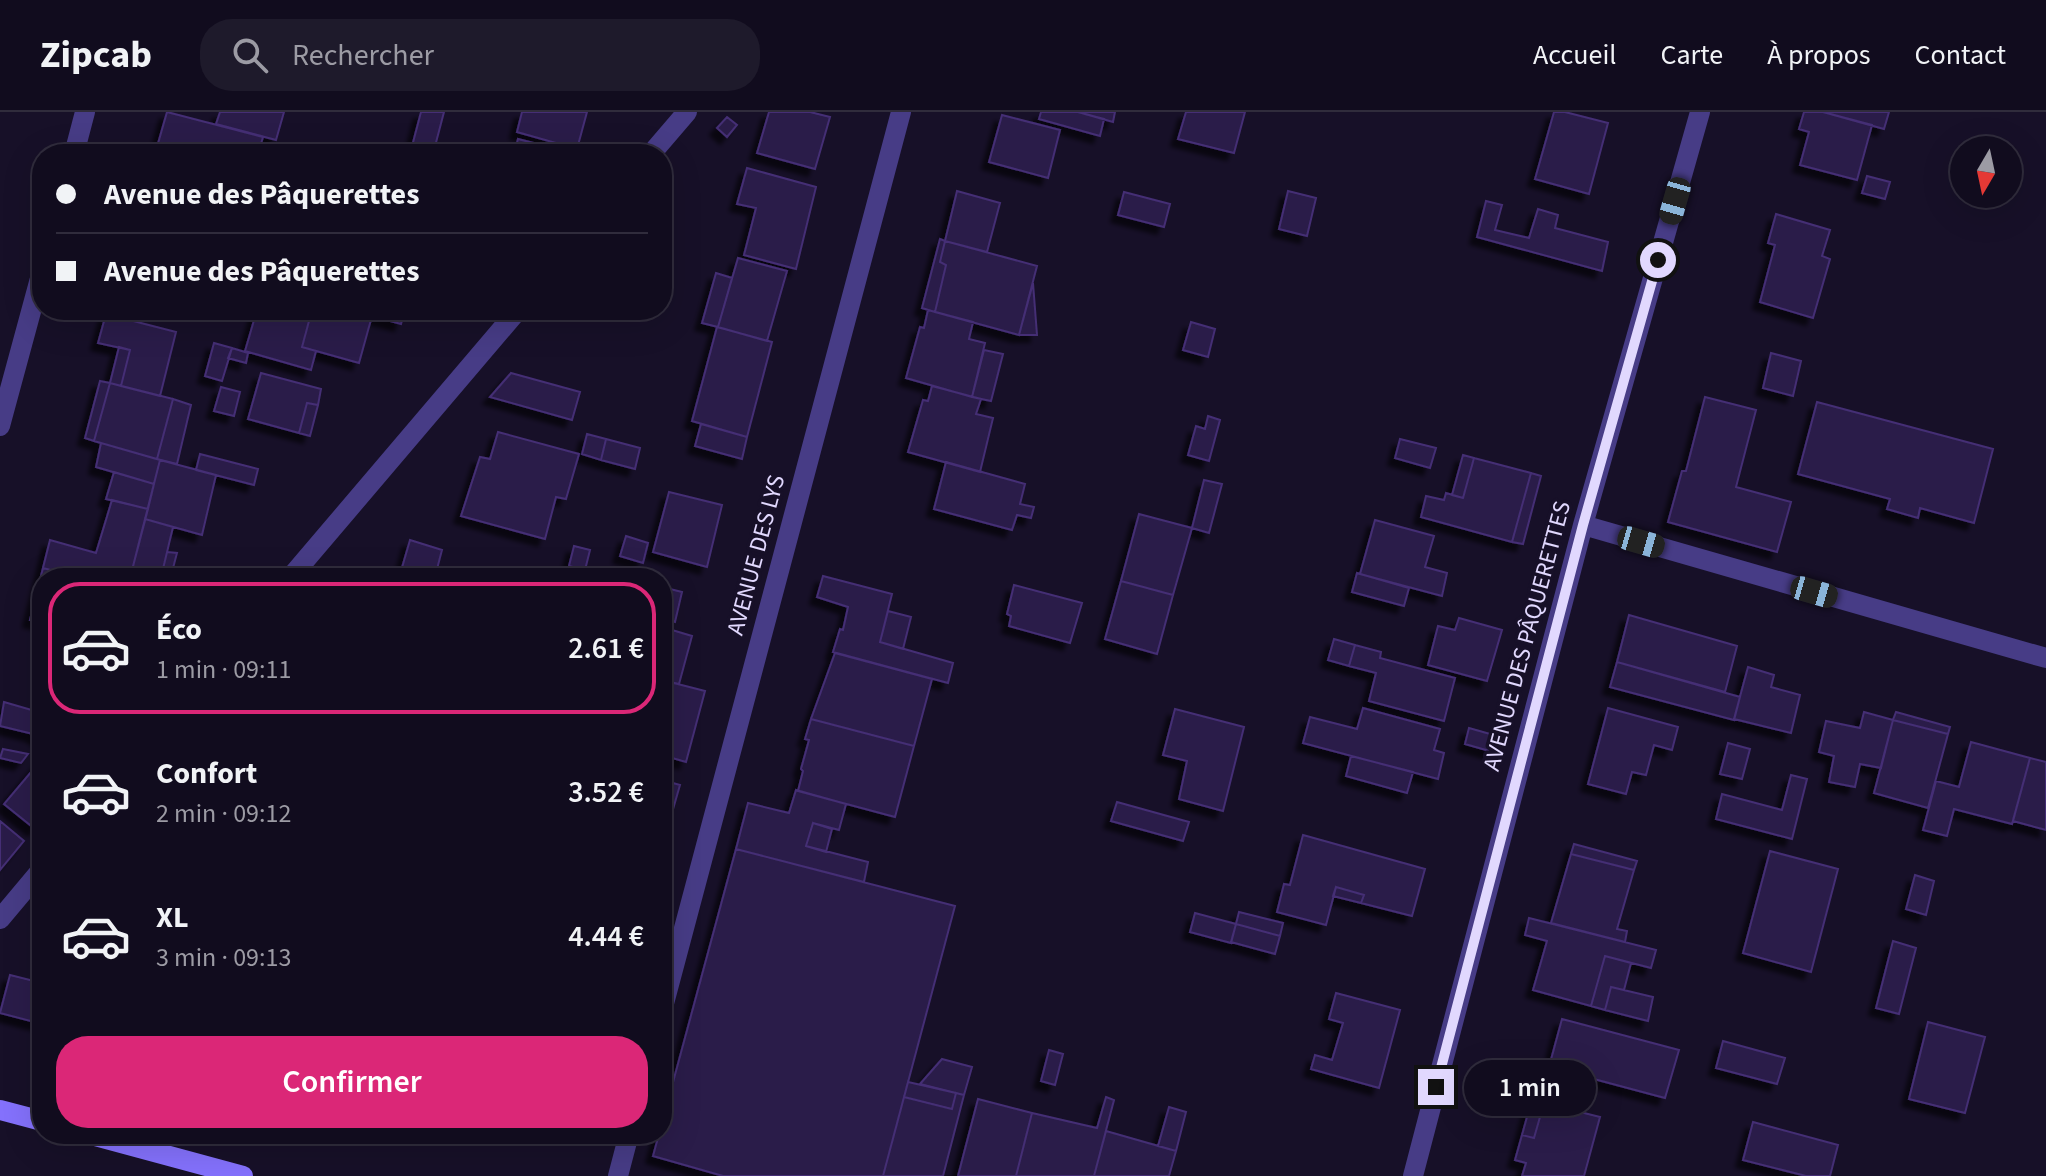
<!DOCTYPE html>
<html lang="fr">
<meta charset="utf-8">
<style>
:root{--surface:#110c1e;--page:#1e1a2b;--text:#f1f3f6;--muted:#9c9ba4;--line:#302c3c;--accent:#db2777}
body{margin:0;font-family:"Source Sans 3",sans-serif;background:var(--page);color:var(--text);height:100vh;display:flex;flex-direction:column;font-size:30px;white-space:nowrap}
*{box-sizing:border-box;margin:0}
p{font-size:26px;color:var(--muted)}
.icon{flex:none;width:44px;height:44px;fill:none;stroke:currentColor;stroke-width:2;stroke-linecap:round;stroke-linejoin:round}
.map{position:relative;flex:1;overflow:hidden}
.side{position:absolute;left:32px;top:456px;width:640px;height:576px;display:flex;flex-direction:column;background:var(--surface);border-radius:32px;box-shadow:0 8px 32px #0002,0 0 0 2px var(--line)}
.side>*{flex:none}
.top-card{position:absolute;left:32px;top:32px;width:640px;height:176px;border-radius:32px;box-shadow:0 8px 32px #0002,0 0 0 2px var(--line);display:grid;align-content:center;height:176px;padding:0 24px;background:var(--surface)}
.needle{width:52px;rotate:189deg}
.controls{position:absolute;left:1950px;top:24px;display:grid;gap:16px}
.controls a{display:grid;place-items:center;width:72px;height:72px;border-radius:50%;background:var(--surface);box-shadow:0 8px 32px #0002,0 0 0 2px var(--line);font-size:40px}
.end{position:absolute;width:36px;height:36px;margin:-18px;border:10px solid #e1d8fe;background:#111;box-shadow:0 0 0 4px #111}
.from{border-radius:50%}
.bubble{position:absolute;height:56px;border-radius:28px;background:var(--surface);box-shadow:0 8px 32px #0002,0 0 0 2px var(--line);font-size:26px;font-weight:600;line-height:56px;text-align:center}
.car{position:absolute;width:24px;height:48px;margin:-24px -12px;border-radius:10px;box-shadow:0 0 6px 2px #0007;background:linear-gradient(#222 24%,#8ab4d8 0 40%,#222 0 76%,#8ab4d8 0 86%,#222 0)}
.top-card b{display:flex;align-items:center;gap:28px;height:76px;font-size:30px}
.top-card b+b{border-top:2px solid var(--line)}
.top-card i{width:20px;height:20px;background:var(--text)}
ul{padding:14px 0 0;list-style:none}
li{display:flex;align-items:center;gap:24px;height:132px;margin:0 16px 12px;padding:0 8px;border:4px solid transparent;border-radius:32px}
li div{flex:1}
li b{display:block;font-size:30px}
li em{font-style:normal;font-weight:600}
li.on{border-color:var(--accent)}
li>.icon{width:72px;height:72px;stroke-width:1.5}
.button{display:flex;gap:16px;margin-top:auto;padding:16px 24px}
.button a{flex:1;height:92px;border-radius:32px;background:var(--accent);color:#fff;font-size:32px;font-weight:600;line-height:92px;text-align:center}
header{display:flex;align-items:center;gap:48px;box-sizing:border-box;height:112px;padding:0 40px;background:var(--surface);border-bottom:2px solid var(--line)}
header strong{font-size:38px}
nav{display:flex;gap:44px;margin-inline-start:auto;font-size:28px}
.search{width:560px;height:72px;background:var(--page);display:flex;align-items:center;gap:20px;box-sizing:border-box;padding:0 28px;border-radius:32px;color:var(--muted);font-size:30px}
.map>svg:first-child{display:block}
.building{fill:#2a1d49;stroke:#442f74;stroke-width:2;filter:url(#shadow)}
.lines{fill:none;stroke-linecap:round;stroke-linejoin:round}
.minor{stroke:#473c86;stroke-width:20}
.tertiary{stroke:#473c86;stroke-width:20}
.secondary{stroke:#8471fc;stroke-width:20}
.route{stroke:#e1d8fe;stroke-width:10}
.labels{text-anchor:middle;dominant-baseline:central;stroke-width:7;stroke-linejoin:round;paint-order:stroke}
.street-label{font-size:24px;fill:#e1d8fe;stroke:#171028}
</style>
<header>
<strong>Zipcab</strong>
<div class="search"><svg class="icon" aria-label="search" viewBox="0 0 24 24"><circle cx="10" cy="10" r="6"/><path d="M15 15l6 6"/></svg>Rechercher</div>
<nav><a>Accueil</a><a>Carte</a><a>À propos</a><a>Contact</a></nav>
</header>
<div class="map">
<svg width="2046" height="1064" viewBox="0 0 2046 1064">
<defs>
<filter id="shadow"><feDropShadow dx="-7" dy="7" stdDeviation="2" flood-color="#0009"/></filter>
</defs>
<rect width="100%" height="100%" fill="#171028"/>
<path class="building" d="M167,0L263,25L258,42H155Z
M220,0H284L276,28L216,12Z
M421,0H444L433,42H410Z
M522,0H587L577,37L517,20Z
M769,0H810L830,5L815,57L757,41Z
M1041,0H1078L1104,7L1100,24L1039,7Z
M1078,0H1115L1113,10Z
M1186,0H1245L1234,41L1178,27Z
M1554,0H1565L1608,11L1589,82L1535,67Z
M1804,0H1823L1872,13L1857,68L1800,53L1809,20L1799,17Z
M1823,0H1889L1884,17Z
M1002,3L1060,18L1048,66L989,50Z
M727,5L737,13L727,25L717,16Z
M518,27L561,38L560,42H514Z
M747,56L816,75L796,157L744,143L756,96L737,92Z
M1867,64L1890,70L1885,87L1862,81Z
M957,79L1000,91L987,140L945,129Z
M1288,79L1316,86L1307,124L1279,117Z
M1124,80L1170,92L1164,115L1118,103Z
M1486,89L1502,93L1495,118L1529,126L1538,97L1558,103L1555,116L1608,130L1602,159L1477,125Z
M1776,102L1830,118L1822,144L1830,147L1813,206L1760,190L1775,133L1768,131Z
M940,127L945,129L940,150L946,153L935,200L922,196Z
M945,129L1037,154L1019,223L935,200L946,153L940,150Z
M738,146L787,159L767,229L718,215Z
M716,161L732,166L718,215L702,211Z
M1033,171L1037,223H1019Z
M257,198H312L302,235L316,239L311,258L245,239Z
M312,198H405L401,212L372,204L359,251L302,235Z
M928,198L973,210L969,227L985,231L972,285L906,266L920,215L924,216Z
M106,202L176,220L160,284L121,274L130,238L98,231Z
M1191,210L1215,217L1208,245L1183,238Z
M717,215L772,230L747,325L692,309Z
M214,231L232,236L222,269L205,264Z
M119,235L130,238L121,274L110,271Z
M232,236L248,241L246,251L228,246Z
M984,238L1003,242L991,289L972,285Z
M1771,241L1801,249L1793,284L1763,276Z
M261,261L321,277L318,293L307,291L299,321L248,307Z
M511,261L580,280L572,308L490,285Z
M100,269L110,271L94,329L85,326Z
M110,271L173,287L157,347L94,329Z
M932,274L981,287L976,302L993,306L980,360L908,340L923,288L928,289Z
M221,275L240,280L234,304L214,299Z
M1705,285L1756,298L1736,375L1791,390L1777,440L1668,410L1682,359H1686Z
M173,287L191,293L177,352L157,347Z
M1817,290L1993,337L1974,411L1920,396L1918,406L1887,397L1890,387L1798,362Z
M307,291L318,293L310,324L299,321Z
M1208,304L1220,308L1209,349L1188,343L1196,314L1205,317Z
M701,312L747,325L742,347L695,334Z
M498,320L579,342L566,387L556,385L545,427L461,404L480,345L490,347Z
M587,322L606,327L601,348L582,342Z
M606,327L640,336L635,357L601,348Z
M1400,327L1436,336L1430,356L1395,346Z
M101,331L160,348L154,372L96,355Z
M200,342L258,357L254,373L196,358Z
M1463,343L1474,346L1463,386L1452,383Z
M1474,346L1531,361L1512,430L1421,405L1426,384L1444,388L1446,381L1463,386Z
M160,348L216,363L202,423L145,407Z
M946,350L1025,372L1020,392L1034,395L1031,406L1017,403L1012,418L934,397Z
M114,360L154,372L148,397L106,387Z
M1531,361L1541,364L1523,432L1512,430Z
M1204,368L1222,372L1209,421L1192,416Z
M669,380L722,393L707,455L653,440Z
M112,388L148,397L130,466H81L43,456L50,428L96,441Z
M1139,402L1192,416L1173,483L1121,469Z
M145,407L173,415L163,457L194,466H130Z
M1375,408L1434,424L1425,455L1447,461L1442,484L1360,462Z
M626,424L648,431L643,451L620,444Z
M410,428L442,438L437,457L449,460L447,466H399Z
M574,434L590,438L585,458L569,454Z
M167,440L177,441L172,460L163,457Z
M569,454L585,458L583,466H566Z
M43,456L81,466H42V511L30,508Z
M1357,461L1409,476L1404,494L1352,480Z
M823,464L892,482L880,530L953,551L948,571L833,540L840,517L843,518L848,495L817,485Z
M1121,469L1173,483L1157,542L1105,527Z
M1014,473L1082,491L1070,531L1009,514L1011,504L1007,502Z
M666,476L682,480L675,510L662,506Z
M888,499L911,505L903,537L880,530Z
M1629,503L1737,534L1725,580L1617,550Z
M1459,506L1502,518L1487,569L1428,553L1438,514L1455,518Z
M662,515L692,524L679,572L662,568Z
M1334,527L1355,533L1349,554L1328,548Z
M1355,533L1381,540L1380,546L1455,566L1444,609L1369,589L1376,561L1349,554Z
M835,541L932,567L914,634L811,607Z
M1617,550L1740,585L1734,608L1610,575Z
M1748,555L1774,563L1771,575L1800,583L1791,621L1734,607Z
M662,568L705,579L686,650L662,643Z
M4,590L42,601V629L33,622L0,614Z
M1363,596L1440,617L1434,638L1444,641L1438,667L1303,631L1310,605L1357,617Z
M1608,596L1678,615L1672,638L1654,633L1646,663L1632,660L1626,682L1588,672Z
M1175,597L1244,615L1223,699L1179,687L1187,649L1163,643Z
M1864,600L1893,608L1881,656L1860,652L1855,675L1829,670L1834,644L1819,640L1826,609L1860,616Z
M1896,600L1950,615L1948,622L1893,608Z
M811,607L914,634L895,705L798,679L803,659L801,657L809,628L805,627Z
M1893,608L1948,622L1928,696L1874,681Z
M1469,616L1504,626L1500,642L1465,632Z
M1971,630L2030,646L2012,712L1954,697L1947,724L1923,718L1936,669L1959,675Z
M1728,631L1750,637L1742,667L1720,662Z
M3,637L28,642L21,651L0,646Z
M1351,644L1413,660L1407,681L1346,664Z
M2030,646L2046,650V718L2013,709Z
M42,647V708L35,717L4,692Z
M1791,663L1807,667L1792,727L1716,707L1722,682L1782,698Z
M662,668L680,673L667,718L662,717Z
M796,678L846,692L839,718L813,711L806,734L868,750L864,770L736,737L748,691L789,701Z
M1117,690L1189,710L1183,729L1111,709Z
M0,709L24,729L0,758Z
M813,711L832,717L826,740L806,734Z
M1303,723L1425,757L1412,804L1361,791L1364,783L1336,775L1326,813L1277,800L1284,772L1290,773Z
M1574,732L1637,749L1634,758L1571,742Z
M736,737L955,794L883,1064H723L653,1044L659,1022H662V1011Z
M1770,739L1838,757L1811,860L1743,841Z
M1571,742L1634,758L1617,817L1627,819L1625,830L1551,811Z
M1915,763L1934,769L1926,803L1906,797Z
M1336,775L1364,783L1361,791L1333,784Z
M1239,800L1283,811L1280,824L1236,812Z
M1195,801L1236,812L1231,831L1190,820Z
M1529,806L1656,838L1651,856L1605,844L1591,894L1533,878L1547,829L1525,823Z
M1236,812L1280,824L1275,842L1231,830Z
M1893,829L1916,836L1899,902L1876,896Z
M1605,844L1631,851L1624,878L1611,875L1605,898L1591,894Z
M10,863L42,871V912L0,901Z
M1611,875L1653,885L1648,909L1605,898Z
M1336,881L1400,898L1379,976L1311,957L1315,943L1332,948L1343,911L1329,907Z
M1562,907L1679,938L1665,986L1549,955Z
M1928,910L1985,925L1965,1001L1909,987Z
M1723,929L1785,946L1777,972L1716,956Z
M1049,938L1063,942L1055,973L1041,969Z
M942,947L972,955L964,983L920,972Z
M908,970L956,981L952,997L904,985Z
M956,981L964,983L943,1064H883L904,985L952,997Z
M1106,985L1114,988L1094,1064H1016L1032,1001L1097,1016Z
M978,987L1032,1001L1016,1064H958Z
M1532,987L1544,991L1534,1026L1522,1023Z
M1544,991L1600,1005L1584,1064H1522L1526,1051L1515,1048L1522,1023L1534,1026Z
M1169,995L1186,1000L1176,1039L1158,1034Z
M1753,1010L1838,1033L1830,1064H1806L1743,1048Z
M1106,1019L1176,1039L1169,1064H1094Z"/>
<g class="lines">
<path class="minor" d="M74,42L85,0
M0,314L42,159
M1583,413L2046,546
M662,899L901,0
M618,1064L629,1022
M1413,1064L1583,413L1700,0"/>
<path class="tertiary" d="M651,42L687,0
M290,466L518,198
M0,807L42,757"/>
<path class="secondary" d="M0,998L42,1009
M88,1022L243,1064"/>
</g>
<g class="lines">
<path class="route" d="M1436,975L1583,413L1658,148"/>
</g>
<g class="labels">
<g class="street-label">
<text transform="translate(756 443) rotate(-75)">AVENUE DES LYS</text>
<text transform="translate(1527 524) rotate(-75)">AVENUE DES PÂQUERETTES</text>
</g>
</g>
</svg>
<div class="controls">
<a><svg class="needle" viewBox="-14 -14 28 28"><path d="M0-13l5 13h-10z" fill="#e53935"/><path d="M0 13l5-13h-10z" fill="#9c9ba4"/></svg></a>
</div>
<i class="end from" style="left:1658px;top:148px"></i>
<i class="end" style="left:1436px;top:975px"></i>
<div class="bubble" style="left:1464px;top:948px;width:132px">1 min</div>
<i class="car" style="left:1675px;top:89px;rotate:196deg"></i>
<i class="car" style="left:1641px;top:430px;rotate:106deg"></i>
<i class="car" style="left:1814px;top:480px;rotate:106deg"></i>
<div class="top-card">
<b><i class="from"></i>Avenue des Pâquerettes</b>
<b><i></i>Avenue des Pâquerettes</b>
</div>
<section class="side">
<ul>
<li class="on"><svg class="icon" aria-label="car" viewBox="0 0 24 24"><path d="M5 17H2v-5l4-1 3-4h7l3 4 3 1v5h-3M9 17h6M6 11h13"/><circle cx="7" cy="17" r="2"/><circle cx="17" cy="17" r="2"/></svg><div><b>Éco</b><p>1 min · 09:11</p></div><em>2.61 €</em></li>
<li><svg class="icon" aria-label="car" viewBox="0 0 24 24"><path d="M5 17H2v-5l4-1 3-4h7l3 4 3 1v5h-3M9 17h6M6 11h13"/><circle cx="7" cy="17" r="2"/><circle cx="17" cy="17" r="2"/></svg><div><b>Confort</b><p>2 min · 09:12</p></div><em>3.52 €</em></li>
<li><svg class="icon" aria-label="car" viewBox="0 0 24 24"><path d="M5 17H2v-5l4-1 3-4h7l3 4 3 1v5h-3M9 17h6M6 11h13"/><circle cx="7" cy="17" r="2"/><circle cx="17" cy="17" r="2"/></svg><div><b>XL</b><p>3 min · 09:13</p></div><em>4.44 €</em></li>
</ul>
<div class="button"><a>Confirmer</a></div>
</section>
</div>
